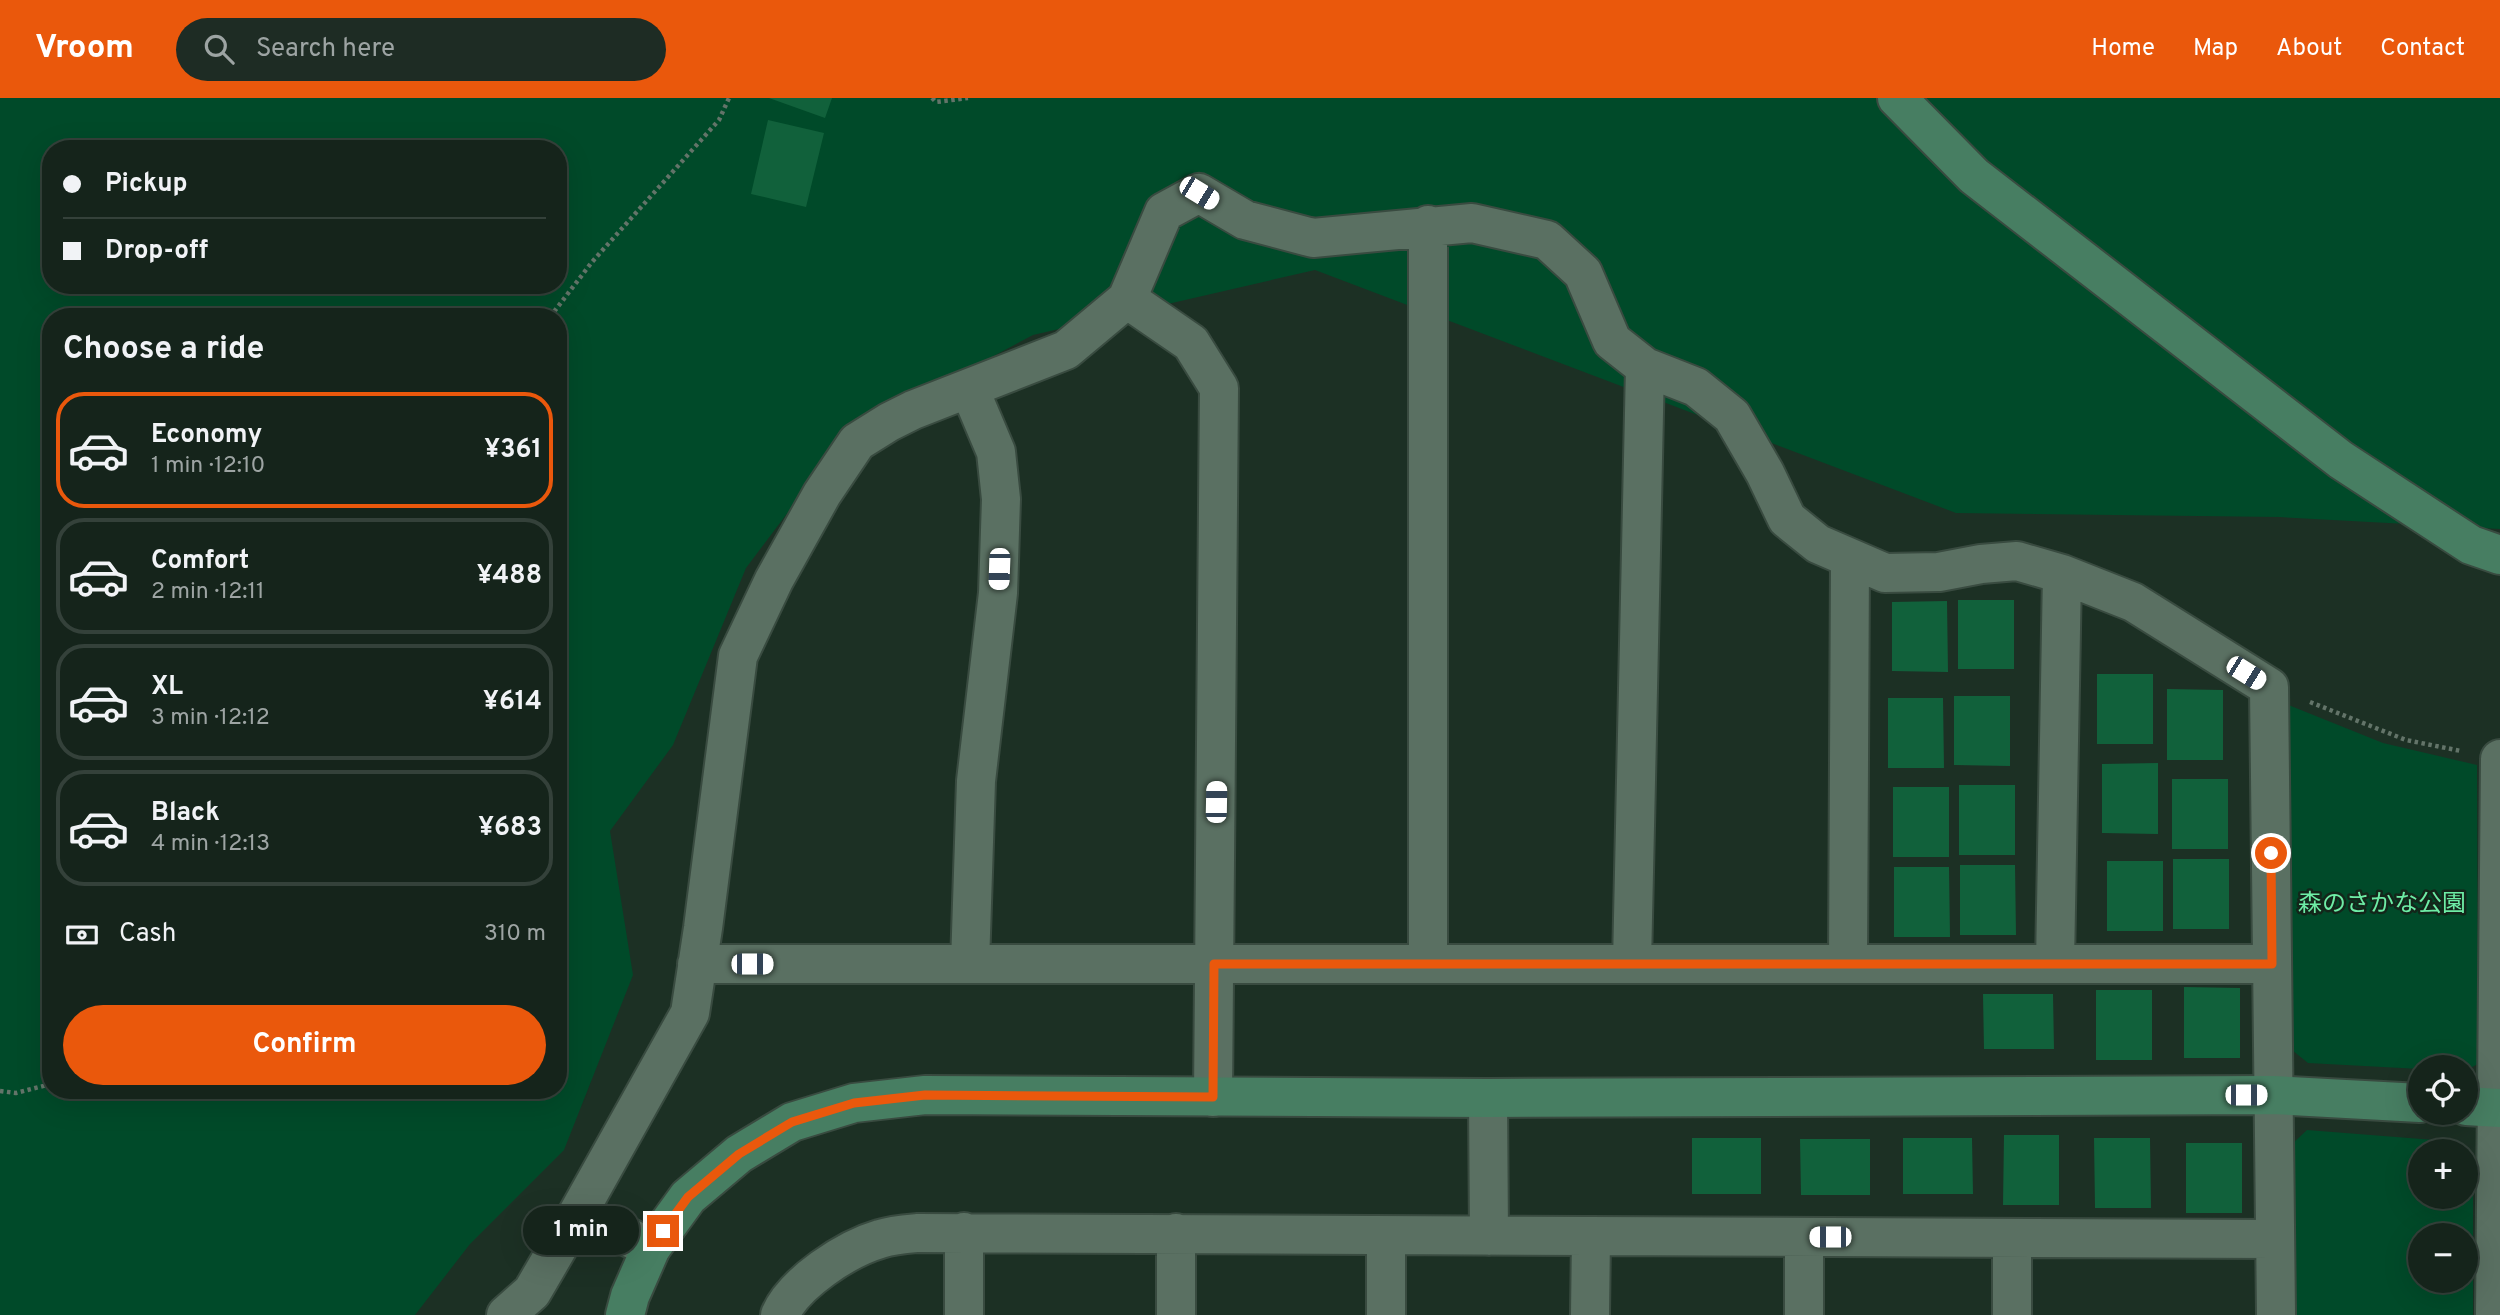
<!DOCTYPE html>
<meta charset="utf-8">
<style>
:root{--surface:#15241b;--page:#1e2c24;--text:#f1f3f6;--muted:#9da4a3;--line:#34413a;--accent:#ea580c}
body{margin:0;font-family:Overpass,"Noto Sans JP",sans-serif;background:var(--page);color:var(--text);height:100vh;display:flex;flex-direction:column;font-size:26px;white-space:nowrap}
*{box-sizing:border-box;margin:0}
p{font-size:23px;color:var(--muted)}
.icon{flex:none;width:38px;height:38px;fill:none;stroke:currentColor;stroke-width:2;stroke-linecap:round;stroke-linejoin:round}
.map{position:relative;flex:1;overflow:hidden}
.sheet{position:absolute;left:42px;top:210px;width:525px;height:791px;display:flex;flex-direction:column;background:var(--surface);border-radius:28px;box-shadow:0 7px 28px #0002,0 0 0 2px var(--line)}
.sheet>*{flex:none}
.top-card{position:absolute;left:42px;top:42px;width:525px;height:154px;border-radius:28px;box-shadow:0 7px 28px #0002,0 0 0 2px var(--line);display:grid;align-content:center;height:154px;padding:0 21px;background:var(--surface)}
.controls{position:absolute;left:2408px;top:957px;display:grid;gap:14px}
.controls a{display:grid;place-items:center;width:70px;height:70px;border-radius:50%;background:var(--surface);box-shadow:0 7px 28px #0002,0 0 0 2px var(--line);font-size:35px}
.end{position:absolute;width:32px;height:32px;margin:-16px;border:9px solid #ea580c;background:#fff;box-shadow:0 0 0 4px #fff}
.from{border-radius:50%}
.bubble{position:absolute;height:49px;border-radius:24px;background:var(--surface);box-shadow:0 7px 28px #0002,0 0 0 2px var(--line);font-size:23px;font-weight:700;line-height:49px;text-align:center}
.car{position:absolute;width:21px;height:42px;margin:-21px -10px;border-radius:9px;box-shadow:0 0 5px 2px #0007;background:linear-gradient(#fff 24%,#345 0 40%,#fff 0 76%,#345 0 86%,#fff 0)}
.top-card b{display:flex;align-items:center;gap:24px;height:66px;font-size:26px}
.top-card b+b{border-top:2px solid var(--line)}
.top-card i{width:18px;height:18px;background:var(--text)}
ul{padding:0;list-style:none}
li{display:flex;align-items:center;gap:21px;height:116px;margin:0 14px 10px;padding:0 7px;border:4px solid var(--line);border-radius:28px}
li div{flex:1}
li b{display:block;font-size:26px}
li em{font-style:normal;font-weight:700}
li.selected{border-color:var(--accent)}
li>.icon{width:63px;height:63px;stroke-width:1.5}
h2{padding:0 21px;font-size:32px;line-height:84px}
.pay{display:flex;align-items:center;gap:18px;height:77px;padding:0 21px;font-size:26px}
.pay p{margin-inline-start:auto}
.cta{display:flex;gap:14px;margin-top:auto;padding:14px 21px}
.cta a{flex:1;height:80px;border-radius:42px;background:var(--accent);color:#fff;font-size:28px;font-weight:700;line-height:80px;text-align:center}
header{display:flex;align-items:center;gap:42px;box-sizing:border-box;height:98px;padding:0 35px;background:var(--accent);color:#fff}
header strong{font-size:33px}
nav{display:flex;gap:38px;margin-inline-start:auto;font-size:24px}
.search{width:490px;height:63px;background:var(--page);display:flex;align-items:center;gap:18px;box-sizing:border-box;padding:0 24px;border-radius:38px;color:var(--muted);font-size:26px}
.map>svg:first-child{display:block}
.green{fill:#004a29;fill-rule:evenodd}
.building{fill:#11613b}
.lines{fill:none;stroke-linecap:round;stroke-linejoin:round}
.street-casing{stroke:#394b40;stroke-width:42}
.secondary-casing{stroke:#394b40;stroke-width:42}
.path{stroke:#637469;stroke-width:4.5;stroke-dasharray:3.5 3.5;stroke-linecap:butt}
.street{stroke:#5a7062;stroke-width:38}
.secondary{stroke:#477e62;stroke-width:38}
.route{stroke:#ea580c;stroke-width:9}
.labels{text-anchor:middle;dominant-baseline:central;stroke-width:5;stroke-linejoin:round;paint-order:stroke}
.park-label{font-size:24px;fill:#6eeda6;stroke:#13261a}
</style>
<header>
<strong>Vroom</strong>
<div class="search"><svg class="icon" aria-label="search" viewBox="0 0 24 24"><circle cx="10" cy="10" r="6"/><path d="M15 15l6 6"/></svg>Search here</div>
<nav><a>Home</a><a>Map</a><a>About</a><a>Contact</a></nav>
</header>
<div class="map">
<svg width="2500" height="1217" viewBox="0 0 2500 1217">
<rect width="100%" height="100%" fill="#1c3024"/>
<path class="green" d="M0,0H2500V431L2279,419L1956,415L1315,172L1033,237L847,336L746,470L673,647L610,733L633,877L564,1052L470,1146L415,1217H0ZM51,51H558V187H51ZM51,219H558V992H51Z
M2286,606L2383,645L2477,667L2478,966L2466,972V970L2420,971L2308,965L2287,948Z
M2307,1032L2460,1044L2473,1066V1217H2292L2291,1047ZM2420,1054H2466V1099H2420ZM2420,1138H2466V1183H2420Z"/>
<path class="building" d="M769,0H832L825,20Z
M768,22L824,35L806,109L751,96Z
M1958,502H2014V571H1958Z
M1947,503L1948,574L1892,573V504Z
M2097,576H2153V646H2097Z
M2167,591L2223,592V662H2167Z
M1954,598H2010V668L1954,667Z
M1888,600H1943L1944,670H1888Z
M2158,665V736L2102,735V666Z
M2172,681H2228V751H2172Z
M1959,687H2015V757H1959Z
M1893,689H1949V759H1893Z
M2173,761H2229V831H2173Z
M2107,763H2163V833H2107Z
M1960,767H2015L2016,837H1960Z
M1894,769H1949L1950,839H1894Z
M2184,889L2240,890V960H2184Z
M2096,892H2152V962H2096Z
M1983,896H2053L2054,951H1984Z
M2004,1037H2059V1107H2003Z
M1692,1040H1761V1096H1692Z
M1903,1040H1972L1973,1096H1903Z
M2094,1040H2150L2151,1110H2095Z
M1800,1041H1870V1097H1801Z
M2186,1045H2242V1115H2186Z"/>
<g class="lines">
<defs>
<path id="street" d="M1428,127V866
M1127,201L1191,245L1219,290L1213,999
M969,290L996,354L1001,401L998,495L976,683L970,866
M697,866H2271
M1632,866L1645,269
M1848,866L1850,462
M2055,866L2062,476
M1488,1000L1489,1138
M578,1115L651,1150
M506,1217L532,1194L578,1115L690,915L703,830L738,558L774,482L822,396L857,344L889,324L913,312L1066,252L1127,201L1164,114L1199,95L1245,122L1313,140L1472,125L1547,142L1583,175L1612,243L1645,269L1696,289L1732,318L1765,375L1787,421L1818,446L1885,475L1939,474L1981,466L2017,463L2062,476L2133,504L2269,589L2276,1217
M780,1217C794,1185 846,1151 880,1141C892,1137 906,1136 918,1135L2274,1141
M964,1217V1134
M1176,1217V1135
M1386,1217V1138
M1590,1217L1591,1138
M1804,1217V1139
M2012,1217V1140
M2495,1217L2500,661"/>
<path id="secondary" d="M1897,0L1974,78L2341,362L2471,447L2500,457
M2466,1008L2500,1010
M625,1217L630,1198L651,1150L688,1099L739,1056L792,1024L854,1005L925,997L1488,1000L2273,997L2420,1005"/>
</defs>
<use href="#street" class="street-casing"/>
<use href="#secondary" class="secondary-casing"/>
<path class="path" d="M932,0L936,4L968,0
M550,219L592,164L719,22L729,0
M2310,604L2406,642L2461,653
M0,993L16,995L51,986"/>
<use href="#street" class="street"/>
<use href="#secondary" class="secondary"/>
</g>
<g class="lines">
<path class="route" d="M663,1133L688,1099L739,1056L792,1024L854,1005L925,997L1213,999L1214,866H2272L2271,755"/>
</g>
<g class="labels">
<g class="park-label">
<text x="2382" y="807">森のさかな公園</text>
</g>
</g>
</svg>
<div class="controls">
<a><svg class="icon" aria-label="locate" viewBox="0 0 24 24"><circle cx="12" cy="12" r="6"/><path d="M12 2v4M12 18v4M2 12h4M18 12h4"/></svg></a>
<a>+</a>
<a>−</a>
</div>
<i class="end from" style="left:2271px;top:755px"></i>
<i class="end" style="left:663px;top:1133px"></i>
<div class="bubble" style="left:523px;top:1108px;width:116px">1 min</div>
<i class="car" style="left:1199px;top:95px;rotate:121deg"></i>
<i class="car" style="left:999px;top:471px;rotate:182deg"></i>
<i class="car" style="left:2246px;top:575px;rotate:122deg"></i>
<i class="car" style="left:1216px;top:704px;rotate:1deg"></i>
<i class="car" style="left:752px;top:866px;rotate:90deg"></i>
<i class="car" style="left:2246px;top:997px;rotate:90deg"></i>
<i class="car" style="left:1830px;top:1139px;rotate:270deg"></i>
<div class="top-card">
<b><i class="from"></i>Pickup</b>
<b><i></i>Drop-off</b>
</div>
<section class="sheet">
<h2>Choose a ride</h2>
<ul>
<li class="selected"><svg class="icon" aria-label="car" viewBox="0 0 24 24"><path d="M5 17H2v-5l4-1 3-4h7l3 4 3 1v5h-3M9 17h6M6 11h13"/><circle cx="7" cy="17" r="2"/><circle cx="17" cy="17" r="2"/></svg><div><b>Economy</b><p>1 min · 12:10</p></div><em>¥361</em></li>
<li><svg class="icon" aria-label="car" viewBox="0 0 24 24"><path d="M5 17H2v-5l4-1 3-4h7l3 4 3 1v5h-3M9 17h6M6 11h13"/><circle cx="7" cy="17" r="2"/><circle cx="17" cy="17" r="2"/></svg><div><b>Comfort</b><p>2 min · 12:11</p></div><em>¥488</em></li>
<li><svg class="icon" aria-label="car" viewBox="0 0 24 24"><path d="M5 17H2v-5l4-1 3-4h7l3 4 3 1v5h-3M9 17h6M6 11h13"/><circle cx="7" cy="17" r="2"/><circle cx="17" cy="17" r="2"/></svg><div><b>XL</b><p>3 min · 12:12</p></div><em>¥614</em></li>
<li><svg class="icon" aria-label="car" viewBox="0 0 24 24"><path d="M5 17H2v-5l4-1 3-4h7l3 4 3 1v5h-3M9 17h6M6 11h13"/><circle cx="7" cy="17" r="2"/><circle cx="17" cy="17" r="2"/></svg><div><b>Black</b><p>4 min · 12:13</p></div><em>¥683</em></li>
</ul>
<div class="pay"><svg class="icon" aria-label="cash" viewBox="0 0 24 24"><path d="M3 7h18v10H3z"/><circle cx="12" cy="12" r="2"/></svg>Cash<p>310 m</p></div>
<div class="cta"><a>Confirm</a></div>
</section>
</div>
